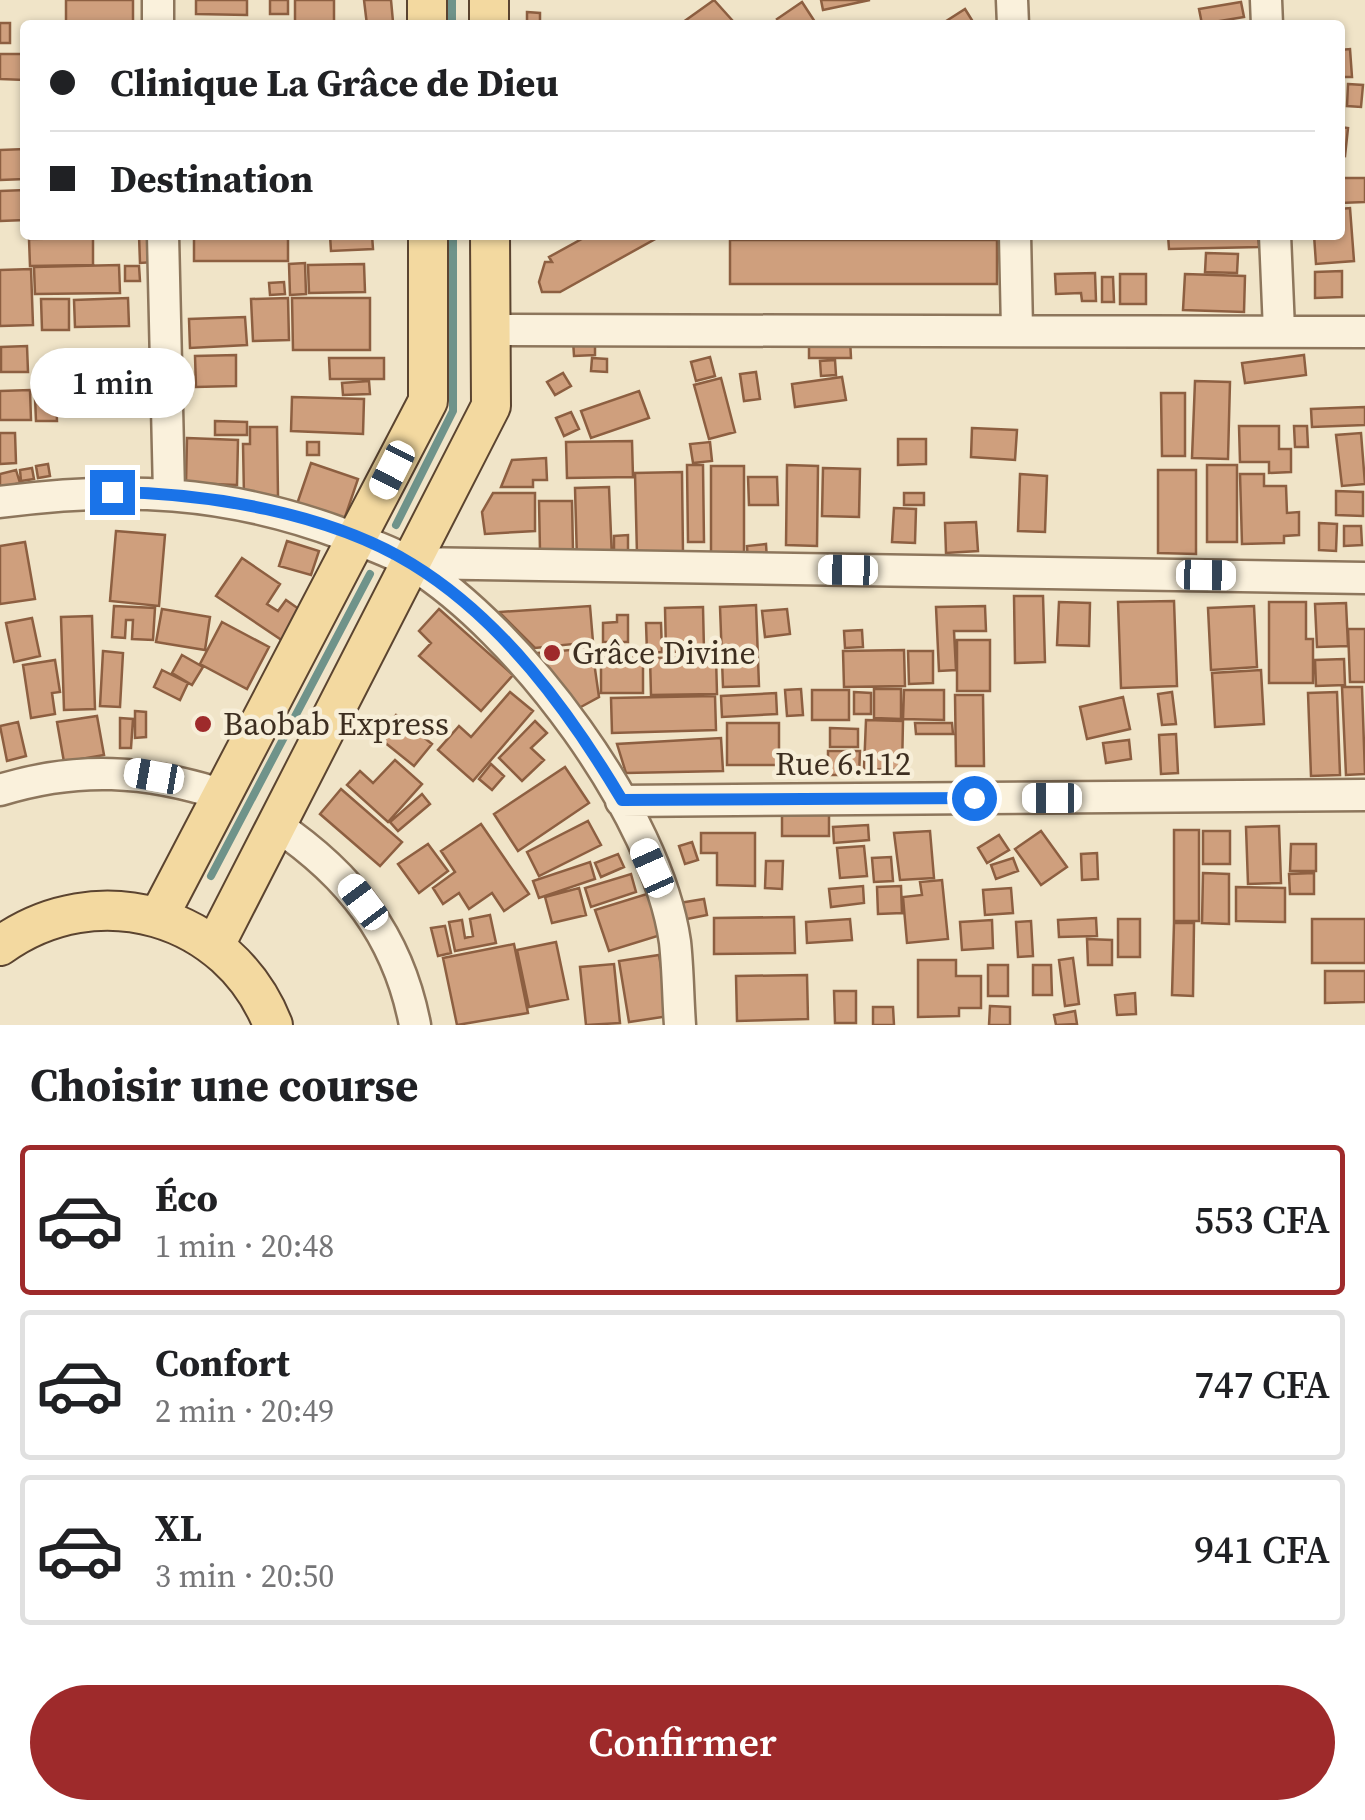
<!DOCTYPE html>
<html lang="fr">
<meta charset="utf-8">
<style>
:root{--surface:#fff;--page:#f2f2f2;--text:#202124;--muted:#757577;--line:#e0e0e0;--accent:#9e2a2b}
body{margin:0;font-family:"Source Serif 4",serif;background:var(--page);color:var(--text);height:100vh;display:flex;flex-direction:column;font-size:38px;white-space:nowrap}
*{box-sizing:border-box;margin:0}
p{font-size:32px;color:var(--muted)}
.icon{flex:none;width:55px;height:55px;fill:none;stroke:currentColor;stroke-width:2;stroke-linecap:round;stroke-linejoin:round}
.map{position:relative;height:1025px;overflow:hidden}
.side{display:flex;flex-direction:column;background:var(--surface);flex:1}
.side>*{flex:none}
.guide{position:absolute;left:20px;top:20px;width:1325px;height:220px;border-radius:10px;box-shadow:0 2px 8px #0004;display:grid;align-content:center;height:220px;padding:0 30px;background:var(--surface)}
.end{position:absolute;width:45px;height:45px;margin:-22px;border:12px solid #1a73e8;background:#fff;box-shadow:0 0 0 5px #fff}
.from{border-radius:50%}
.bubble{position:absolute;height:70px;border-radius:35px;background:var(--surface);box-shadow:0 2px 8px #0004;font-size:32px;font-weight:600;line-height:70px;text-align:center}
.car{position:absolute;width:30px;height:60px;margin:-30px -15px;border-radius:12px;box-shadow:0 0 8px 2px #0007;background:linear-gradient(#fff 24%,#345 0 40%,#fff 0 76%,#345 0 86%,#fff 0)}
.guide b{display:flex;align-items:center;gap:35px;height:95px;font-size:38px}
.guide b+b{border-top:2px solid var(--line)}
.guide i{width:25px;height:25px;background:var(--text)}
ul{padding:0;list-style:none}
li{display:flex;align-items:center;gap:30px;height:150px;margin:0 20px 15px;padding:0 10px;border:5px solid var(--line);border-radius:10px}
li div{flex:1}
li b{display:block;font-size:38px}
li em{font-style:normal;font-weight:600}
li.active{border-color:var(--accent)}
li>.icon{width:90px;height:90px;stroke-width:1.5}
h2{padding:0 30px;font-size:45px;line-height:120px}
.action{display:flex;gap:20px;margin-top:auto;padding:20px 30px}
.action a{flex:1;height:115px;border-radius:60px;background:var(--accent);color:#fff;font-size:40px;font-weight:600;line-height:115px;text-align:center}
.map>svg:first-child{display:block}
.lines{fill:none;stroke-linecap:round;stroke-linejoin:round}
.stream{stroke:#6f938a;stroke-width:8}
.building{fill:#cf9f7d;stroke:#8d5f41;stroke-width:2.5}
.minor-casing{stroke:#8d765c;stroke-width:35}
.major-casing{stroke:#5b4430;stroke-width:42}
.minor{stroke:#faf1dc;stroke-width:30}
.major{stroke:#f3d9a0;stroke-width:38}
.route{stroke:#1a73e8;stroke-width:12}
.poi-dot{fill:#9e2a2b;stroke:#f7eed8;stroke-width:4}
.labels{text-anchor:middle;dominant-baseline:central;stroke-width:9;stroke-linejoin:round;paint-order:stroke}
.poi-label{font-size:32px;fill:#3d2e20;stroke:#f7eed8;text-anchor:start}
.street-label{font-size:32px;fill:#3d2e20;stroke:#f7eed8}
</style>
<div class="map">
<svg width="1365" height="1025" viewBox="0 0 1365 1025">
<rect width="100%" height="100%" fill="#f0e4c8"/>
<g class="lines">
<path class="stream" d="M452,0V25
M396,525L453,411V235
M211,876L370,574"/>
</g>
<path class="building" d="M66,0H133V25H66Z
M196,0H247V15L196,14Z
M270,0H288V14H270Z
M295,0H334V25H295Z
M364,0H391L393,22L367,25Z
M714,0L732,20L725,25H679Z
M821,0H870L823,10Z
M802,2L817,25H781L777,19Z
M1241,2L1244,17L1202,24L1199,9Z
M965,9L975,25H940Z
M527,12L540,13V25H527Z
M0,23H10V43H0Z
M1350,49L1352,77H1340V50Z
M0,54H25V80L0,79Z
M1348,84L1363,85L1361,107L1347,106Z
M1340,127L1348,128L1345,156L1340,155Z
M25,149V179L0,180V150Z
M1340,178H1365V202L1340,203Z
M25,190V220L0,221V191Z
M1350,208L1354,261L1316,264L1314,235H1340V209Z
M139,235H153L154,262L140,263Z
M194,235H288V261H194Z
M330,235H372L373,249L331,251Z
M589,235L657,238L560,292H542L539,282L545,262H552L549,257Z
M1049,235H1148V238H1049Z
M1168,235H1258L1259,247L1169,249Z
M93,238V265L30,266L29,239Z
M730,240H997V284H730Z
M1206,253L1238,254L1237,273L1205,272Z
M305,263L306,294L290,295L289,264Z
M364,264L365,292L309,293L308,265Z
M119,265L120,293L35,294L34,267Z
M125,266H139L140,281H125Z
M31,269L33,325L0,326V270Z
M1342,271V297L1315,298V272Z
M1095,273L1096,301H1082L1081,293L1056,294L1055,274Z
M1120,274H1146V304H1120Z
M1185,274L1245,276L1244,312L1183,310Z
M1102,277H1113L1114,302H1102Z
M284,282L285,294L270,295L269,283Z
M128,298L129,326L75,327L74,300Z
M288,298L289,340L253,341L251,299Z
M292,298H370V350H293Z
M41,299H69V330H42Z
M245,317L247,345L190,348L189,319Z
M809,339H850L851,358H809Z
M573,340H595V355L574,356Z
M27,346L28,372H1V347Z
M236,355V386L196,387L195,356Z
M1304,355L1306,375L1245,383L1242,363Z
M710,357L715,376L696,381L691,362Z
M329,358H384V379H330Z
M592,358L607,359V372L591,371Z
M835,360L836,375L821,376L820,361Z
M756,372L760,399L744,401L740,374Z
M563,373L571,386L555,395L547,382Z
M842,377L846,400L795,407L792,384Z
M721,378L735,432L709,439L694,385Z
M369,381L370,394L343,395L342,383Z
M1195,381L1230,382L1228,459L1192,458Z
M30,390L31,420H0V391Z
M639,391L649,418L591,438L581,411Z
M1161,393H1185V456H1162Z
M35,397H56L57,421H36Z
M292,397L364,399L363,434L291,431Z
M1365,407V425L1312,427L1311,409Z
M571,412L579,429L564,436L556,418Z
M215,421L247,422V435H215Z
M1239,426H1279V449H1291V472L1269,473V462H1240Z
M1294,426H1307L1308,447H1295Z
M250,427H277L278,496H244L243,444H250Z
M972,428L1017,430L1015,460L971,457Z
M0,433H15L16,463L0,464Z
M1361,433L1365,484L1342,486L1336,435Z
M187,438L238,440L237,485L186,483Z
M898,439H926V464L898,465Z
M632,441L633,477L567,478L566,442Z
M307,442H319V455H307Z
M710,442L712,461L693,463L690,444Z
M546,458L547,480H533V487H501L512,460Z
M311,463L358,479L344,520L297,504Z
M48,464L50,476L38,478L36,466Z
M687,465H703L704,542H688Z
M787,465L818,466L817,546L786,545Z
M1207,465H1237V542H1207Z
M711,466H744V556H711Z
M32,468L34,479L21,481L20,470Z
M823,468L860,469L859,517L822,516Z
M16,470L20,483L0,488V474Z
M1158,470H1196V554L1158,553Z
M682,472L683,554L637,555L635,473Z
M1020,474L1047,476L1045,532L1018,531Z
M1240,474H1264V486H1286L1287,513L1299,512V535L1284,536V543L1242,544Z
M748,477H777L778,505H749Z
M609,487L612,559L577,560L575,488Z
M1336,491L1363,492V516L1336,515Z
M493,493H535V531L485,534L482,512Z
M904,493H924V505H904Z
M539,501H572L573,551H540Z
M894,508L916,509L915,543L892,542Z
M976,522L978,551L946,553L945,523Z
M1319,523L1337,524L1336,551L1319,550Z
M1344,526H1361L1362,545L1344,546Z
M116,531L165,535L159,606L110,601Z
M628,535V556H614V536Z
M287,541L319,551L311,575L279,566Z
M25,542L35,599L0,604V546Z
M766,544L767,560L748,562L747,546Z
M242,558L280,584L267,604L278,611L286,600L306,614L286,643L216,596Z
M1014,596H1043L1045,662L1015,663Z
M1174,601L1177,686L1121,688L1118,602Z
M1059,602L1090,603L1089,646L1057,645Z
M1269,602H1306V639H1313V683H1269Z
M1346,603L1348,646L1317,647L1315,604Z
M756,605L759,686L723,687L720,607Z
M114,606L155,608L153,640L132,639L133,620H126L125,638L112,637Z
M590,606L593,642L535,648L499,612Z
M985,606L986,631H954L956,670L939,671L936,607Z
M1254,606L1257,667L1211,670L1208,608Z
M703,607L704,651L666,652L665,608Z
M162,609L210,617L205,650L156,642Z
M439,609L513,675L481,711L419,656L431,643L419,631Z
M787,609L790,634L765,637L762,611Z
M617,615H628V642H603V623L617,622Z
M92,616L95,709L64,710L61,617Z
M32,618L40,656L14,662L6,623Z
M222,622L269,647L247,689L200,664Z
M646,623H661L662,652L647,653Z
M1348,629H1365V682H1350Z
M862,630L863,647L845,648L844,631Z
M957,640H990V691H957Z
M592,648L599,697L579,708L537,653Z
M904,650L905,686L844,687L843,651Z
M103,651L123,653L120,707L100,706Z
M908,651H933V683L909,684Z
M182,655L203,667L192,685L172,673Z
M601,657H643V693H601Z
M716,657L717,694L651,695L650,658Z
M1344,659L1345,685L1316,686L1315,660Z
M55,660L60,692L52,693L55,714L31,718L23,665Z
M162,670L188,683L180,700L154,687Z
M1261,670L1264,724L1215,727L1212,673Z
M1342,687H1362L1365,774L1346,775Z
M801,689L803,715L787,716L785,690Z
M874,689H901V719L874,718Z
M812,690H849V720H812Z
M904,690H944V720L903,719Z
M510,692L533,711L473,781L438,750L459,726L471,737Z
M854,692L871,693V714H854Z
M1172,692L1176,724L1162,725L1158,694Z
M1337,692L1340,775L1311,776L1308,693Z
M776,693L777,714L722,717L721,696Z
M955,695H983L984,766H956Z
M715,696L716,730L612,733L611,698Z
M1123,697L1130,729L1087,739L1080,707Z
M135,711L146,712V737L135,738Z
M396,715L432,744L414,766L378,737Z
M97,716L104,755L64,762L57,722Z
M120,718L133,719L131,748H120Z
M866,720L903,721L902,770L864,769Z
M535,721L547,733L531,748L544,760L522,781L499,758Z
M18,722L26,756L7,761L0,726Z
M727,723H779V765H727Z
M915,723H952L953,734H916Z
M830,728L858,729V747H830Z
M1176,734L1178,773L1161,774L1159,735Z
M721,738L723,771L626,773L617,744Z
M1129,740L1131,759L1106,763L1103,743Z
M828,751H860L859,775H828Z
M395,760L422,784L388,822L347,785L360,771L373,783Z
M491,764L504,776L492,790L479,779Z
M565,767L589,803L518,851L494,814Z
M341,789L402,842L380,866L320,814Z
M422,794L430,804L398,831L390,822Z
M782,815H829V836H782Z
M588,821L601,845L539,876L527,852Z
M481,824L529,894L504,911L492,893L469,909L459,893L443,904L433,888L455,872L441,851Z
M868,825L869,840L834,843L833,827Z
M1279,826L1281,883L1248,884L1246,827Z
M1174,830H1199V921H1174Z
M930,831L934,878L900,880L894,833Z
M1041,831L1067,867L1041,885L1015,849Z
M1203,831H1230V864H1203Z
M701,833H755V886L717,885V853H701Z
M999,835L1009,850L987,863L978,848Z
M692,842L698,860L685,864L679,846Z
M428,844L448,871L419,893L398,864Z
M1291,844H1316V871H1290Z
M864,846L867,876L840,878L837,848Z
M1097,853L1098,879L1082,880L1081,854Z
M618,854L624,867L601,877L595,863Z
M891,857L893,881L874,882L872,858Z
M1013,858L1018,871L996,879L991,865Z
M766,861H783L782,889L765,888Z
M590,862L595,879L539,898L533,881Z
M1203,873L1229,874V924L1202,923Z
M1314,873V894H1290L1289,874Z
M631,874L636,892L591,907L585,888Z
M942,880L948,939L907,943L903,897L922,895L920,882Z
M863,886L864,903L831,907L829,889Z
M901,886L902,913L878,914L877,887Z
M1236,887L1285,888V922L1236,921Z
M579,888L586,915L552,923L545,897Z
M1011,888L1013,913L985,915L983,890Z
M650,893L664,934L609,951L595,910Z
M704,899L707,915L682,920L679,903Z
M490,915L496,943L455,951L449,922L462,920L465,938L473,936L470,919Z
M794,917L795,953L714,954V918Z
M1096,918L1097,936L1059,937L1058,920Z
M850,919L852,940L807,943L806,922Z
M1118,919H1140V957H1118Z
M1312,919H1365V963H1312Z
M992,920L993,948L962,950L960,922Z
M1031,921L1033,956L1018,957L1016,922Z
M1174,923H1194L1193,996L1172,995Z
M445,926L451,953L438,956L431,928Z
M1087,939L1112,940V965H1088Z
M556,942L568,999L529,1007L517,950Z
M514,944L528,1013L457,1025L443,958Z
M659,955L669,1016L629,1022L619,961Z
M1073,958L1079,1004L1065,1006L1059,960Z
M918,960H956V976H981V1008H959V1016L918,1017Z
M614,964L620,1023L586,1025L580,967Z
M988,965H1008V996H988Z
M1033,965H1051L1052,995H1033Z
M1325,971H1365V1002L1325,1003Z
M807,975L808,1019L737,1021L736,976Z
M834,991H856V1023H835Z
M1135,993L1136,1014L1117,1015L1115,995Z
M990,1006L1010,1007V1025H989Z
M873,1007H893L894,1025H873Z
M1075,1011L1077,1024L1056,1025L1054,1015Z"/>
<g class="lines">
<defs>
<path id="minor" d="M158,0V25
M1012,0L1013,25
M1266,0L1267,25
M163,235L169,493
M1015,235L1017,329
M1275,235L1279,330
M490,330L1365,332
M0,502C122,486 226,490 343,534C365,543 392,551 412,564C520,631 657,814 675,942C678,969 678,998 680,1025
M411,563L1365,578
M0,790C78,766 146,770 223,795
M621,801L1365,795
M276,825C350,875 398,936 415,1025"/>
<path id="major" d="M427,0V25
M489,0V25
M159,916L428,401V235
M215,945L491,406L490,235
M0,946C97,876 229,914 273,1025"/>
</defs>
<use href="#minor" class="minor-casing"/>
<use href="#major" class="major-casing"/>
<use href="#minor" class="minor"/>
<use href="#major" class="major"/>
</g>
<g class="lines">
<path class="route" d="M112,492C208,493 329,513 412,564C502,619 569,711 622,800L974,798"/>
</g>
<g class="poi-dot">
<circle cx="552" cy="653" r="10"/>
<circle cx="203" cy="724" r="10"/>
</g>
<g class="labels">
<g class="poi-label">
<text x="572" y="653">Grâce Divine</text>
<text x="223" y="724">Baobab Express</text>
</g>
<g class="street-label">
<text x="843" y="764">Rue 6.112</text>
</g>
</g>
</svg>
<i class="end from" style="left:974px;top:798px"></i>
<i class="end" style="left:112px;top:492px"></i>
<div class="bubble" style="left:30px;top:348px;width:165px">1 min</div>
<i class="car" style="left:392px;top:470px;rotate:207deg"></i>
<i class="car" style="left:848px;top:570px;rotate:271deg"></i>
<i class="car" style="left:1206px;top:575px;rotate:91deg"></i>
<i class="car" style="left:154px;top:776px;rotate:280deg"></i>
<i class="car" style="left:1052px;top:798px;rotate:270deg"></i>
<i class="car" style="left:652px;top:868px;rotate:336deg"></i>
<i class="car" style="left:363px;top:902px;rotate:323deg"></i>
<div class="guide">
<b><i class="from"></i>Clinique La Grâce de Dieu</b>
<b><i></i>Destination</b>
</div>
</div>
<section class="side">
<h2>Choisir une course</h2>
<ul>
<li class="active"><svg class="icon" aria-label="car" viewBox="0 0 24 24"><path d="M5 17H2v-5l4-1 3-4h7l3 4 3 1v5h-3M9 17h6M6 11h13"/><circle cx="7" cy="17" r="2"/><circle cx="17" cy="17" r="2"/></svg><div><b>Éco</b><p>1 min · 20:48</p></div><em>553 CFA</em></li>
<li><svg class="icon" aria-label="car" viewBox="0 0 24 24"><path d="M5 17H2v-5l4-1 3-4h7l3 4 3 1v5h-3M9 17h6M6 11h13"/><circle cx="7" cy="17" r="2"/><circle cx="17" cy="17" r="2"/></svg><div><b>Confort</b><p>2 min · 20:49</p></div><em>747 CFA</em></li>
<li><svg class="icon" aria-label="car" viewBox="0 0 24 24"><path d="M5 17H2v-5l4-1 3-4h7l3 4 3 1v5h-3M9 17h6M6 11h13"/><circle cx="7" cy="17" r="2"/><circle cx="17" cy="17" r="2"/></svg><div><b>XL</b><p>3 min · 20:50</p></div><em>941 CFA</em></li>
</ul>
<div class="action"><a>Confirmer</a></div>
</section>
